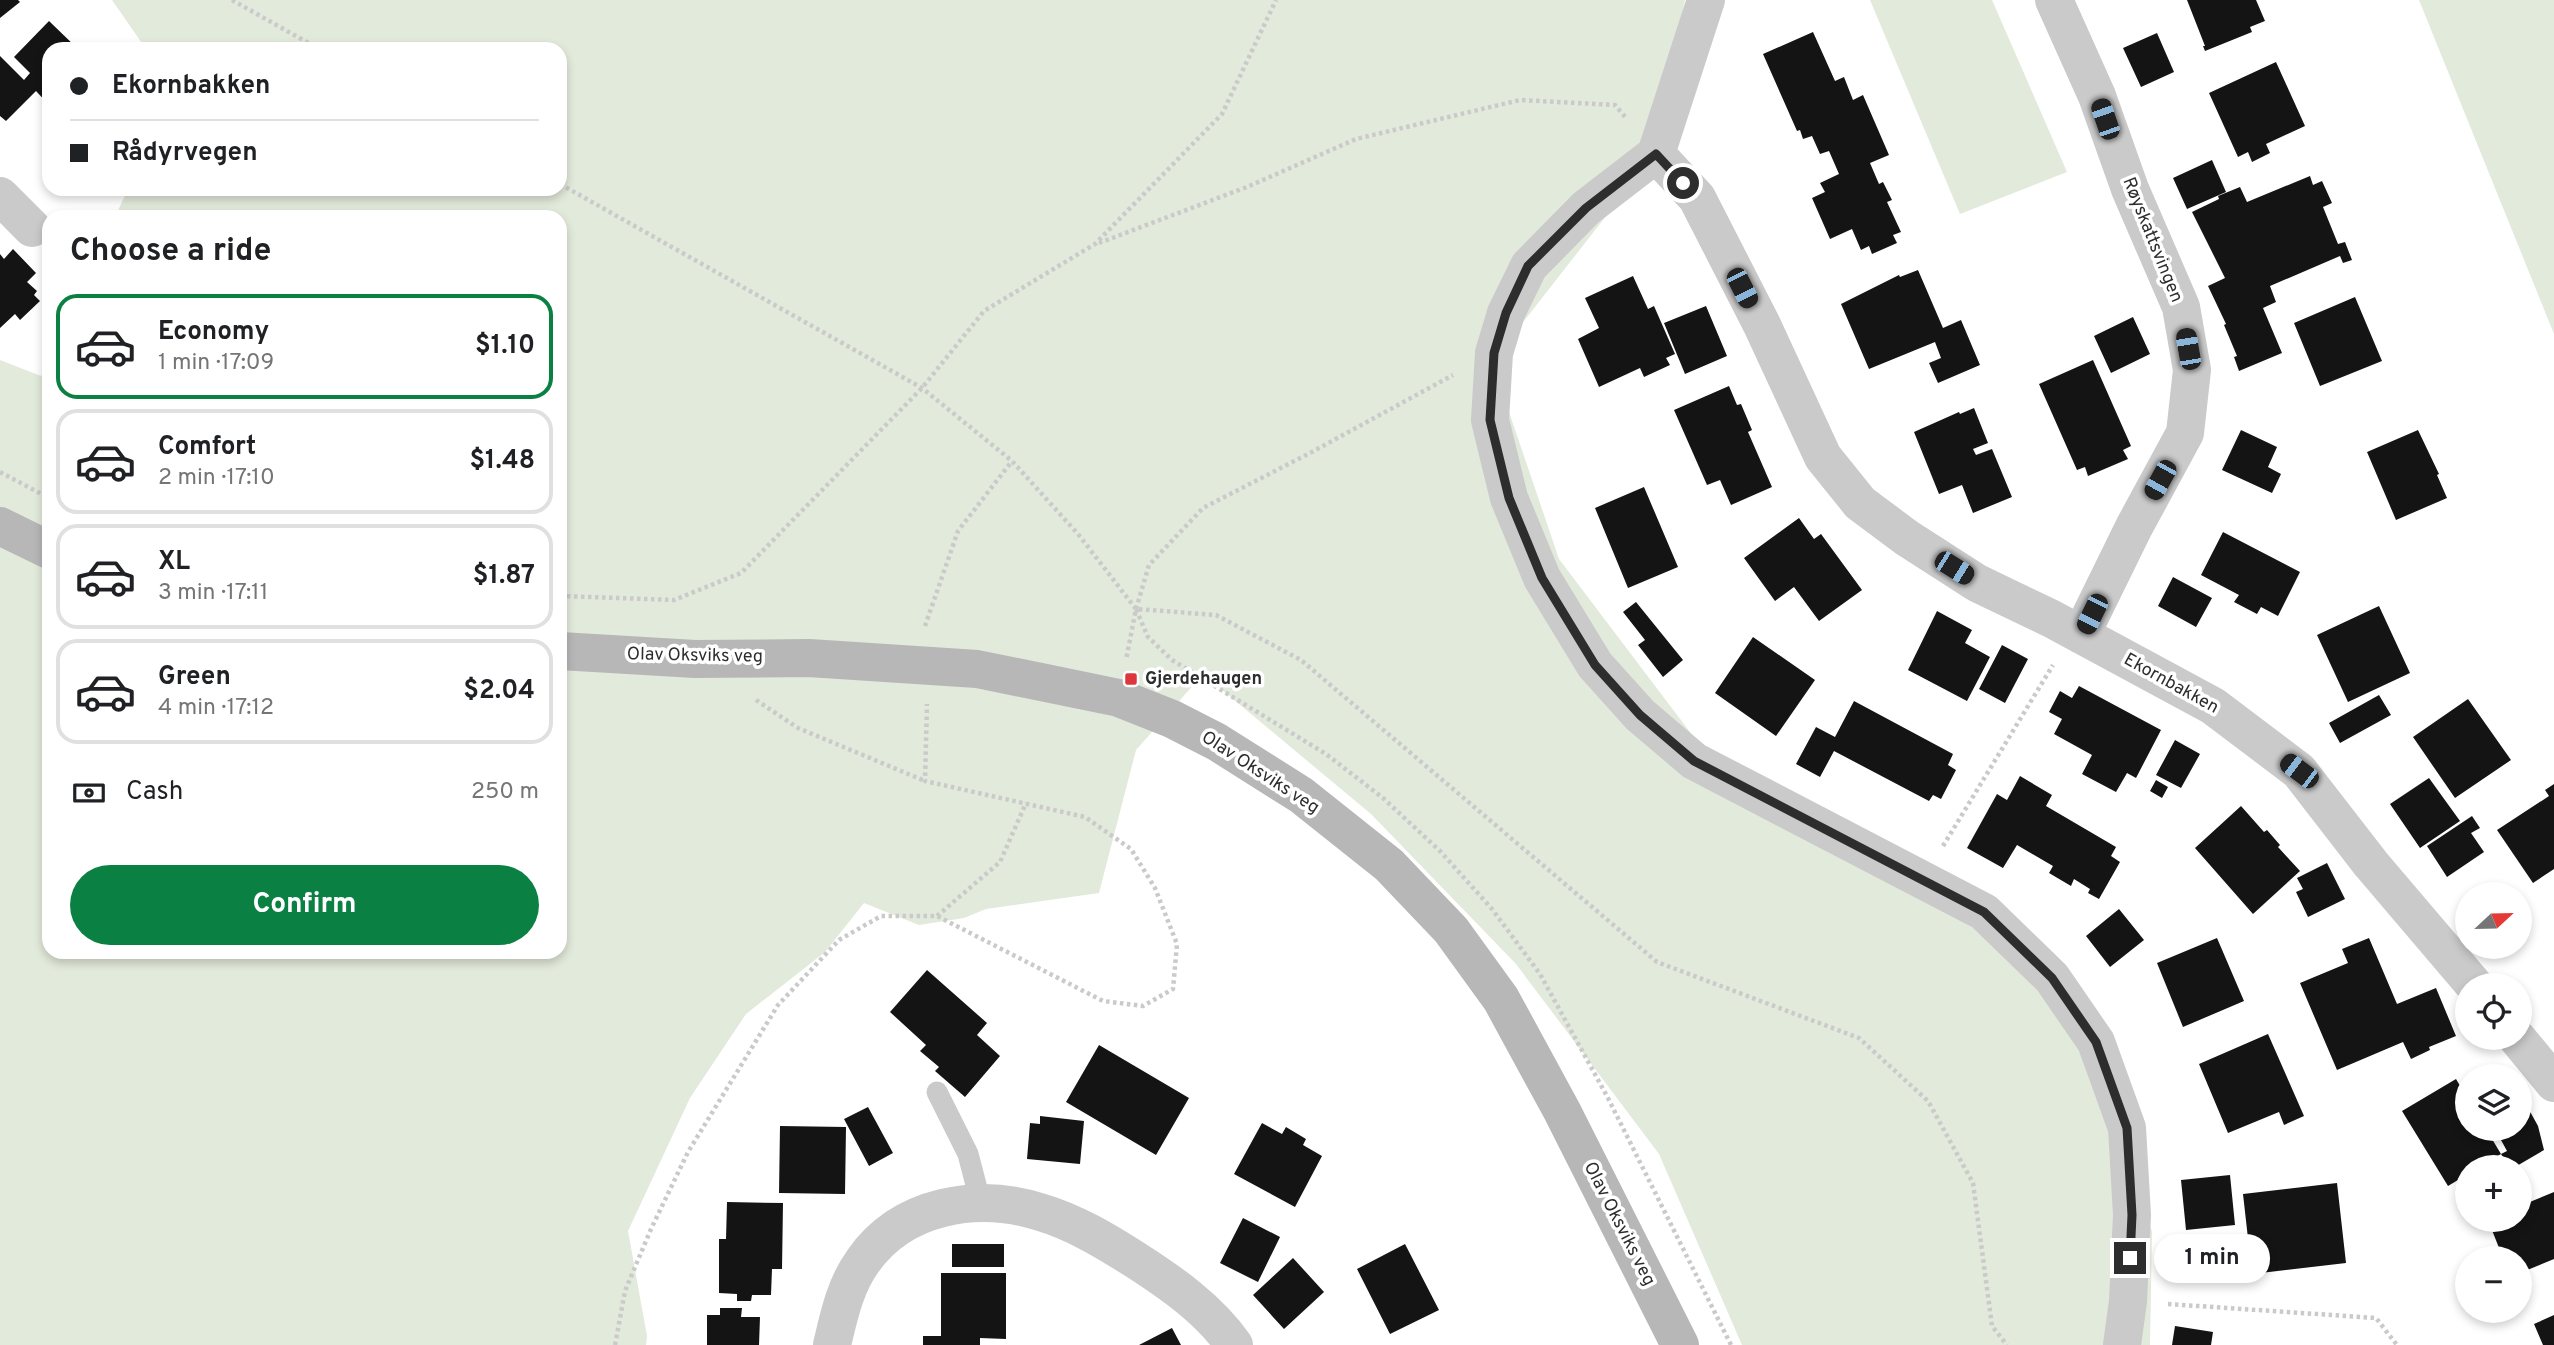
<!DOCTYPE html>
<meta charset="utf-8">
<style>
:root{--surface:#fff;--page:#f6f6f6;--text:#202124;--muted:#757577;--line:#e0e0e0;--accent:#0b8043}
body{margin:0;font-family:Overpass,sans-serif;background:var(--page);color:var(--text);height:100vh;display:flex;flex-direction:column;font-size:26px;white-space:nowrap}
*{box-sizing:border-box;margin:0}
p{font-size:23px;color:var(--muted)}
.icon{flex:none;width:38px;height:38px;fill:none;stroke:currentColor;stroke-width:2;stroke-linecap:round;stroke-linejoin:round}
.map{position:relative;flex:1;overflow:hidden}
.side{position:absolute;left:42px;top:210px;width:525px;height:749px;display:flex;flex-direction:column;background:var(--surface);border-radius:21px;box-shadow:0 4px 10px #0003}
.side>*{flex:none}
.banner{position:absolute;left:42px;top:42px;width:525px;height:154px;border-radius:21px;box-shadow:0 4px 10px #0003;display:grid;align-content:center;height:154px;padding:0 28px;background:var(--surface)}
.needle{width:46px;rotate:68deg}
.tools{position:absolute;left:2455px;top:882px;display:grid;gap:14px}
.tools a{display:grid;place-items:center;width:77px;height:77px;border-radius:50%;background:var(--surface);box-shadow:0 4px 10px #0003;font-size:35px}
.end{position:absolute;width:32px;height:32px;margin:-16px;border:9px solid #2d2d2d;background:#fff;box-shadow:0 0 0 4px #fff}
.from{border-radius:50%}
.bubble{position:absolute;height:49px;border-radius:24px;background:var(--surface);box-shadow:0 4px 10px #0003;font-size:23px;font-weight:700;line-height:49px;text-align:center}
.car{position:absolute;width:21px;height:42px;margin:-21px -10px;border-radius:9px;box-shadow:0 0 5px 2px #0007;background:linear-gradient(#222 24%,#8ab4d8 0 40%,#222 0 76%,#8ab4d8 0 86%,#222 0)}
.banner b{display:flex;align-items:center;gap:24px;height:66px;font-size:26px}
.banner b+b{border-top:2px solid var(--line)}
.banner i{width:18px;height:18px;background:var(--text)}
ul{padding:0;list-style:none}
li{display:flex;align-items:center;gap:21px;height:105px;margin:0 14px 10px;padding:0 14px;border:4px solid var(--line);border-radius:21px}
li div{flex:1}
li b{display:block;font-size:26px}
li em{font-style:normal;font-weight:700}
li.on{border-color:var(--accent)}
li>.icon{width:63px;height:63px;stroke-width:1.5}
h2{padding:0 28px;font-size:32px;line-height:84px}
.pay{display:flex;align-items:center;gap:18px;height:77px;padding:0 28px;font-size:26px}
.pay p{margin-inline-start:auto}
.button{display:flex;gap:14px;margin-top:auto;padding:14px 28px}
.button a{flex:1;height:80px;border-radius:42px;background:var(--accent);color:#fff;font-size:28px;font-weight:700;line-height:80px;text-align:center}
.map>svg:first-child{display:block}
.green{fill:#e2eadb}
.building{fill:#141414}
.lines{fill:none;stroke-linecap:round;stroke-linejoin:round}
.path{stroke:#cacaca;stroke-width:4.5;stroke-dasharray:3.5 3.5;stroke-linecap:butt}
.lane{stroke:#cacaca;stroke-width:21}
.street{stroke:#cacaca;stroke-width:38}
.secondary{stroke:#b7b7b7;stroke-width:38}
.route{stroke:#2d2d2d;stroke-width:9}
.poi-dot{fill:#dd363c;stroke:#fff;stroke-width:2.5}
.labels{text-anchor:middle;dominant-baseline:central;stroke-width:7;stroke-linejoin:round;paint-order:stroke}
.street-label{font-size:18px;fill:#2d2d2d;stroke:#fff}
.poi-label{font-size:18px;font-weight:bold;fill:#2d2d2d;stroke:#fff;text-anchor:start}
</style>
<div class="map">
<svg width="2554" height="1345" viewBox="0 0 2554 1345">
<rect width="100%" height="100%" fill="#fff"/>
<path class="green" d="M112,0H1685L1660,115L1642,170L1492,362L1559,559L1699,744L1895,871L2090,1013L2152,1232L2150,1345H1742L1659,1154L1516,964L1371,814L1203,674L1136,750L1099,893L986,909L964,918L919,925L864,903L825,952L746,1014L690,1098L628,1231L647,1336L646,1345H0V360L41,376L49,360V952H560V217H115L128,189H560V49H146Z
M1870,0H1992L2067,172L1960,214Z
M2419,0H2554V334Z"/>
<path class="building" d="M0,0H18L20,2L0,18Z
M2187,0H2256L2265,21L2250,27L2252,32L2205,51L2203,46H2205Z
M49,21L78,49H49V105L36,91L6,121L0,116V56L24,80L30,73L14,57Z
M1813,32L1835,81L1844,77L1853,100L1863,95L1889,155L1870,163L1879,184L1883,182L1892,200L1887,202L1901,232L1893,235L1897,243L1872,254L1869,246L1861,250L1852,229L1830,239L1812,198L1825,192L1820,183L1839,174L1829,151L1820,154L1812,136L1803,139L1800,130L1797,131L1763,54Z
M2157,33L2174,72L2141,87L2123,48Z
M2276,62L2305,126L2266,144L2270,153L2252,162L2248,152L2238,157L2209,93Z
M2212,160L2226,192L2187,209L2173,178Z
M2310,176L2313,185L2322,181L2332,203L2323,207L2338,244L2345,242L2352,260L2343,263L2340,256L2270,286L2276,302L2263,308L2282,353L2239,371L2234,357L2237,356L2224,325L2226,324L2208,286L2225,278L2192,212L2219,199L2218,196L2240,187L2247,202Z
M13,249L36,273L27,282L37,291L34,295L40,301L20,320L15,314L0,328V254L4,259Z
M1918,270L1943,328L1961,320L1980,365L1938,383L1929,363L1941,358L1935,342L1869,369L1841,304L1899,275L1900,277Z
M1633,276L1648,309L1654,306L1675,354L1666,358L1670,365L1644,377L1640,368L1599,387L1578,339L1599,328L1585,298Z
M2355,297L2382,361L2320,386L2294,323Z
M1706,306L1727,356L1685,374L1664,323Z
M2133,317L2150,354L2111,373L2094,336Z
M2093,360L2131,446L2123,450L2128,459L2088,476L2085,467L2077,470L2039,384Z
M1729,386L1737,405L1741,404L1752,430L1748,432L1772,487L1731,505L1720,480L1707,485L1674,410Z
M1974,408L1988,443L1973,449L1976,455L1992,449L2012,497L1973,513L1962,485L1939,494L1914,432L1959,412L1960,414Z
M2241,430L2277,447L2268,467L2281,474L2272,493L2222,470Z
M2418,430L2439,474L2437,475L2447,498L2396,520L2367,452Z
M1644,487L1678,567L1628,588L1595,508Z
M1799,518L1814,539L1821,534L1862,590L1819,621L1794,587L1775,601L1744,558Z
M2223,532L2300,572L2278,616L2261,607L2257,614L2234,602L2239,595L2201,575Z
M2173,577L2212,598L2196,627L2158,606Z
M1636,602L1683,660L1663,677L1638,645L1645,640L1623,612Z
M2379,606L2410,673L2348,702L2317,635Z
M1937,611L1972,630L1965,643L1990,657L1967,701L1908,670Z
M1753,637L1815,680L1776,736L1715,693Z
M2002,645L2028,659L2005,703L1979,689Z
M2079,686L2161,730L2136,778L2127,773L2116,792L2082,774L2092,755L2054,734L2062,719L2049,712L2060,691L2072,698Z
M2379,695L2391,715L2340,743L2329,723Z
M2468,699L2511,760L2455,798L2413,737Z
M1854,701L1953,754L1948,765L1956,770L1941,799L1933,795L1929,801L1834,751L1820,777L1796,764L1816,727L1835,737Z
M2175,740L2200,754L2181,788L2156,775Z
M2020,776L2052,795L2046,806L2116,847L2111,856L2120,862L2099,899L2088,893L2090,889L2074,879L2071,886L2049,873L2053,866L2017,845L2003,868L1967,848L1997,794L2007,800Z
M2429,778L2460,821L2420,848L2390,804Z
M2156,780L2168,787L2162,798L2150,791Z
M2554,784V869L2533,883L2497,830L2549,796L2545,790Z
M2241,806L2264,832L2267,830L2280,845L2278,847L2300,871L2253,914L2195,848Z
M2472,816L2480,828L2471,833L2484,852L2447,877L2427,846Z
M2327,863L2345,899L2308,917L2296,892L2303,889L2297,878Z
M2119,909L2144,940L2110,967L2086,936Z
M2217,938L2244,1001L2183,1027L2157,963Z
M2369,938L2397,1004L2436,988L2456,1036L2429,1047L2430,1050L2411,1059L2403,1042L2337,1070L2300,983L2348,963L2342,949Z
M927,970L987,1023L977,1035L1000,1056L965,1097L935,1071L939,1067L920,1051L926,1045L890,1012Z
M2268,1034L2304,1116L2284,1125L2279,1112L2228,1133L2199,1064Z
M1099,1045L1189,1098L1156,1155L1066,1102Z
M2456,1079L2468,1099V1129H2486L2501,1154L2479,1167H2468V1174L2448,1186L2402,1111Z
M2527,1106L2538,1126L2544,1150L2515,1167H2509L2501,1154L2507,1151L2495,1129H2520V1110Z
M868,1107L893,1153L869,1166L844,1119Z
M1040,1116L1084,1121L1080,1164L1027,1159L1030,1123L1040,1124Z
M1262,1123L1282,1134L1286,1127L1306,1139L1303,1145L1322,1156L1295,1207L1234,1174Z
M780,1126L846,1127L845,1194L779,1193Z
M2230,1175L2235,1225L2186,1230L2181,1180Z
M2337,1183L2346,1263L2252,1274L2243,1194Z
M2554,1192V1259L2520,1273V1258H2503L2488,1220H2520V1206Z
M727,1202L783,1203L782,1269H772L771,1295H752L751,1301H737V1294L719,1293V1239H726Z
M1243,1218L1280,1237L1258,1282L1220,1263Z
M952,1244H1004V1267H952Z
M1405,1244L1439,1310L1390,1334L1357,1269Z
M1293,1258L1324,1292L1284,1329L1253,1295Z
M941,1273H1006V1339L980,1338V1345H923V1336H941Z
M720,1308H742L741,1317H760L759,1345H707V1315H720Z
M2554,1315V1345H2543L2534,1324Z
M2175,1326L2213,1332L2211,1345H2172Z
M1172,1328L1181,1345H1139Z"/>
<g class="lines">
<path class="path" d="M232,0L319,49
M560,184L922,388L1012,461L1078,534L1136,609L1126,660
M1099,243L1247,187L1356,139L1520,100L1615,105L1626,118
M0,472L49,498
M560,596L674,600L741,573L922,388L984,311L1095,244L1222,114L1276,0
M1136,609L1149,565L1203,508L1310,453L1453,375
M925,626L958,531L1012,461
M756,700L798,728L925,781
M1943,846L2053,665
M937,916L1000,862L1026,803
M2168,1304L2376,1318L2397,1345
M615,1345L625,1291L651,1229L688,1152L778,1005L839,940L881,916H937L1103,1001L1143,1006L1173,989L1177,944L1155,888L1131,849L1085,817L925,781L927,704
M1731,1345L1608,1098L1540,974L1492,909L1440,851L1383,798L1326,754L1172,660L1148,637L1136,609L1216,615L1301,660L1657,962L1859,1038L1928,1101L1973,1183L1992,1326L2007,1345"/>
<path class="lane" d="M937,1092L968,1154L981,1204"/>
<path class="street" d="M2054,0L2097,96L2130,189L2181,307L2192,370L2185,433L2134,527L2081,635
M1656,154L1586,208L1529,266L1506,313L1494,353L1490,420L1509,498L1542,578L1595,665L1640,715L1694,761L1984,912L2052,978L2096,1042L2127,1128L2132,1215L2128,1301L2122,1345
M1656,154L1697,198L1762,325L1823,457L1860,503L1907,538L1977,583L2052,619L2213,706L2299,771L2371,864L2474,985
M1656,154L1706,0
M0,196L32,228
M2517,1038L2554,1083
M832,1345C839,1315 845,1286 863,1261C902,1205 977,1192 1040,1212C1074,1222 1104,1240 1134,1259C1170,1282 1209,1309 1234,1345"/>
<path class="secondary" d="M0,526L49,550
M560,651L695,659L809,658L977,669L1119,698L1172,719L1217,742L1301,795L1389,865L1451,930L1501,999L1562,1111L1680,1345"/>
</g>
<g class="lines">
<path class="route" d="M1683,183L1656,154L1586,208L1528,266L1506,313L1494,353L1490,420L1509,498L1542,578L1595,665L1640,715L1694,761L1984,912L2052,978L2096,1042L2127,1128L2132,1215L2130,1258"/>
</g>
<rect class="poi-dot" x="1124" y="672" width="14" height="14" rx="3.5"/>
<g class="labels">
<g class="street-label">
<text transform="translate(2152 240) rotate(68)">Røyskattsvingen</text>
<text transform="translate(695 656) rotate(1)">Olav Oksviks veg</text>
<text transform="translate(2171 684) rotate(29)">Ekornbakken</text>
<text transform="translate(1260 773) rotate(33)">Olav Oksviks veg</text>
<text transform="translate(1619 1224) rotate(63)">Olav Oksviks veg</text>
</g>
<g class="poi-label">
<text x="1145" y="679">Gjerdehaugen</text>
</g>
</g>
</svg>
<div class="tools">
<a><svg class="needle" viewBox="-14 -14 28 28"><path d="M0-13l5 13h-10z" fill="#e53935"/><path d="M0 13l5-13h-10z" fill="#757577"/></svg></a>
<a><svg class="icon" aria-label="locate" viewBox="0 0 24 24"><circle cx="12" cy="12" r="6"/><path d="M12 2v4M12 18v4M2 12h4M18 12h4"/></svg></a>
<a><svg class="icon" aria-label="layers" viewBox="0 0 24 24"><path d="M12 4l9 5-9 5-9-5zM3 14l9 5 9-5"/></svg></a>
<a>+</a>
<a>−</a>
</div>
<i class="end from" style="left:1683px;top:183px"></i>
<i class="end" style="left:2130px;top:1258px"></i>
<div class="bubble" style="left:2154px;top:1234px;width:116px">1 min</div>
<i class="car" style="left:2105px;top:119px;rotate:341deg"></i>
<i class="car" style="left:1742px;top:288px;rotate:153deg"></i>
<i class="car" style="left:2188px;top:349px;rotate:350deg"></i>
<i class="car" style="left:2160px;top:480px;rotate:209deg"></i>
<i class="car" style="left:1954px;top:568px;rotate:122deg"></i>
<i class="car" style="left:2092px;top:614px;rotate:206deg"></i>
<i class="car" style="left:2299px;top:771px;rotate:307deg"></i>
<div class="banner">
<b><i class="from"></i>Ekornbakken</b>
<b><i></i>Rådyrvegen</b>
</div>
<section class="side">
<h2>Choose a ride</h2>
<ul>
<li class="on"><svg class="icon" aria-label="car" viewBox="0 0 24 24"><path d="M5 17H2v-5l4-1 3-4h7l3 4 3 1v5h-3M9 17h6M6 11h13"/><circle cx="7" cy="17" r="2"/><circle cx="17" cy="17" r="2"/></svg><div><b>Economy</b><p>1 min · 17:09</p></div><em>$1.10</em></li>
<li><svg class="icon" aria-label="car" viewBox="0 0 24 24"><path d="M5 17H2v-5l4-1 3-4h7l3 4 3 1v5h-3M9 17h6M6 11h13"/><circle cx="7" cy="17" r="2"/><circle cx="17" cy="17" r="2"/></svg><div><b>Comfort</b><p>2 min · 17:10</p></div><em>$1.48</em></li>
<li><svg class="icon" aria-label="car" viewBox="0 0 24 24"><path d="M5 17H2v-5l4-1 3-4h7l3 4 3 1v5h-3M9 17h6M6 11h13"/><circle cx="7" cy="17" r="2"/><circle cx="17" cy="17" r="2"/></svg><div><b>XL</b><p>3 min · 17:11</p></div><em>$1.87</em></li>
<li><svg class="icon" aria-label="car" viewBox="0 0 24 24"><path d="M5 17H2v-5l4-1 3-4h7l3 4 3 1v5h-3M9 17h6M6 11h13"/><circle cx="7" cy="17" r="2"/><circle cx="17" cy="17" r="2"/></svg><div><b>Green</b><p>4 min · 17:12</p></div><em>$2.04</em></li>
</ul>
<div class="pay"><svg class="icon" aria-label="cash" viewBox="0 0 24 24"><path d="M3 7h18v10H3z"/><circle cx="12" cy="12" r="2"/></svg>Cash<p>250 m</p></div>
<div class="button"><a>Confirm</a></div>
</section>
</div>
